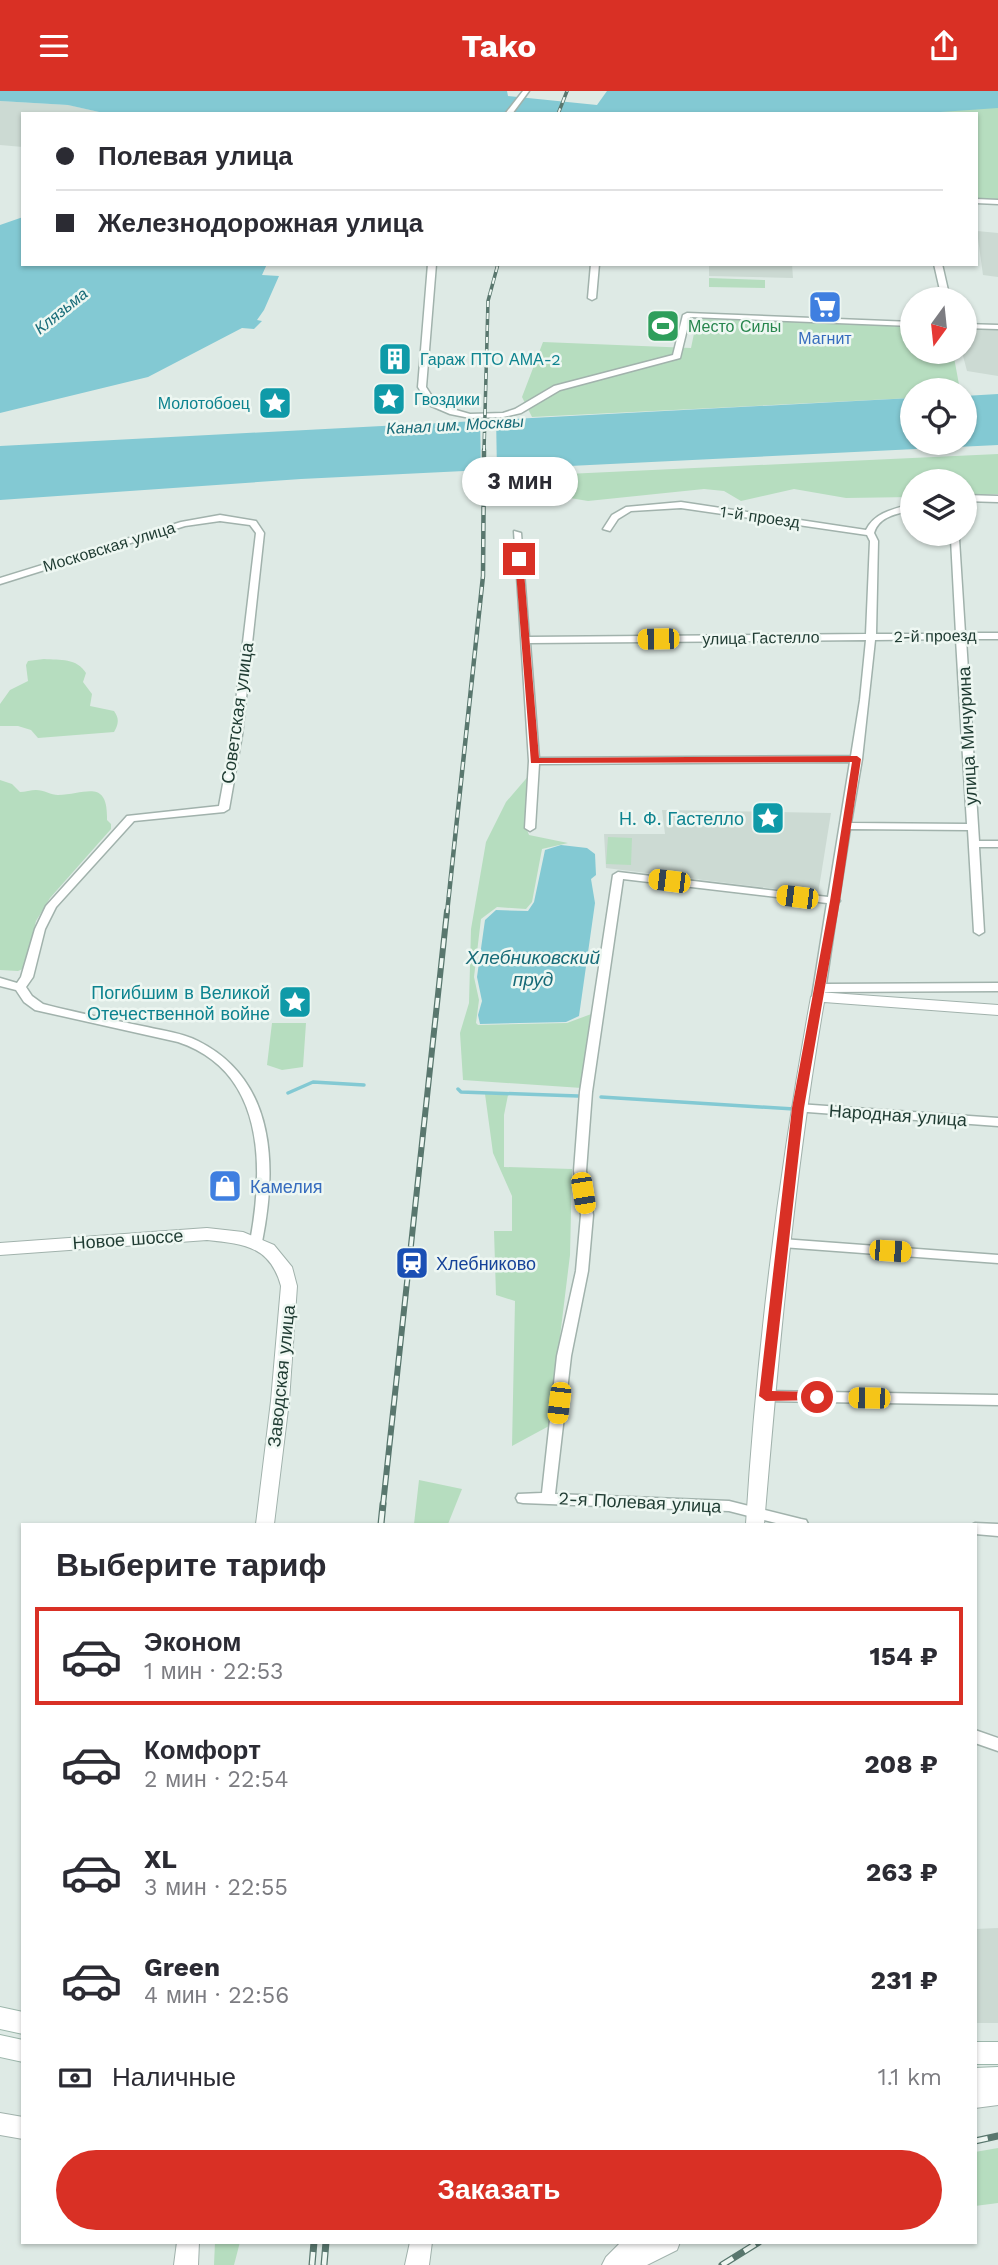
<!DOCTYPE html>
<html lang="ru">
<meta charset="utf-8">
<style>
:root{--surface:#fff;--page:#f7f7f7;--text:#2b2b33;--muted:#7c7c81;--line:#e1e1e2;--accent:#d93025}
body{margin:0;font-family:"Work Sans",sans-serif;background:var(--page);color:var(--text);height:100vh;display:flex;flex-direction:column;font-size:26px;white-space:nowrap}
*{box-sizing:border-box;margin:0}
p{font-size:23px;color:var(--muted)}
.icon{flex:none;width:38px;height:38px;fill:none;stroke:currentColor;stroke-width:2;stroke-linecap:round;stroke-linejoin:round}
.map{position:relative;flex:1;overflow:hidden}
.panel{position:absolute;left:21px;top:1432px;width:956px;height:721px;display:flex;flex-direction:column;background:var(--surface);border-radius:0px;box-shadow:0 2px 5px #0004}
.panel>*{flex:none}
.guide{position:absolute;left:21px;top:21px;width:957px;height:154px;border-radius:0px;box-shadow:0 2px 5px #0004;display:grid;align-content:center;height:154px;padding:0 35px;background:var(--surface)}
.needle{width:46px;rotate:195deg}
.tools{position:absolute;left:900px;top:196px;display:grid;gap:14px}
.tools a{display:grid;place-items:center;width:77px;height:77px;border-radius:50%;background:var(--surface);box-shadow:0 2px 5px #0004;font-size:35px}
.end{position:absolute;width:32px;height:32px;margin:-16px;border:9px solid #d93025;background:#fff;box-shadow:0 0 0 4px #fff}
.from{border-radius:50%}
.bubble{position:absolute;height:49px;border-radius:24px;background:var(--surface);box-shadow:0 2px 5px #0004;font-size:23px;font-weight:700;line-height:49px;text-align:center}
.car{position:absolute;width:21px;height:42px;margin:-21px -10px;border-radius:9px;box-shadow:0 0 5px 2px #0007;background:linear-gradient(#f5c518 24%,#345 0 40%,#f5c518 0 76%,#345 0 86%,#f5c518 0)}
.guide b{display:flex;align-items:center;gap:24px;height:66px;font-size:26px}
.guide b+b{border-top:2px solid var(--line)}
.guide i{width:18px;height:18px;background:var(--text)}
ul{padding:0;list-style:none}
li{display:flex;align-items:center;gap:21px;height:98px;margin:0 14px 10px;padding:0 21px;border:4px solid transparent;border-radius:0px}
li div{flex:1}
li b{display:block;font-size:26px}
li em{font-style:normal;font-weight:700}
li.active{border-color:var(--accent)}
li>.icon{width:63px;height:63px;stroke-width:1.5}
h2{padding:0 35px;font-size:32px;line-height:84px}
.pay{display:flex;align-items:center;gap:18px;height:77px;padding:0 35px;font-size:26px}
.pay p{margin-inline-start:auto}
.primary-button{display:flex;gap:14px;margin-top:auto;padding:14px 35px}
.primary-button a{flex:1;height:80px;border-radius:42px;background:var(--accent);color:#fff;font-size:28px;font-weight:700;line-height:80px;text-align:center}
header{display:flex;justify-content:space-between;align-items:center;height:91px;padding:0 35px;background:var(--accent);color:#fff;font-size:32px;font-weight:700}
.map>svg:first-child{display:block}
.built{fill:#ccdad3}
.green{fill:#b6ddbf}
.water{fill:#83c9d3}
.pier{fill:#deeae5}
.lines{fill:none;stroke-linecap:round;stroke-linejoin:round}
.stream{stroke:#83c9d3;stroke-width:3.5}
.minor-casing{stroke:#a1b2ac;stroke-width:3}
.tertiary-casing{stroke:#a1b2ac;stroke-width:2}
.secondary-casing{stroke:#9db7ac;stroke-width:2}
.minor{fill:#fff;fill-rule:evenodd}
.tertiary{fill:#fff;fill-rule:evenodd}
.secondary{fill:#fff;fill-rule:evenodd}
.rail-far3-casing{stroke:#59776e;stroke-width:3.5}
.rail-far2-casing{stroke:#59776e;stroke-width:4.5}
.rail-far1-casing{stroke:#59776e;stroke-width:6}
.rail-casing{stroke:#59776e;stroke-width:7}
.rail-far3{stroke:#eef7f2;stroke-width:2;stroke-dasharray:6;stroke-linecap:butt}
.rail-far2{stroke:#eef7f2;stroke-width:2.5;stroke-dasharray:8;stroke-linecap:butt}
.rail-far1{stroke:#eef7f2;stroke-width:3.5;stroke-dasharray:10;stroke-linecap:butt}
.rail{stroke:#eef7f2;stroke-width:4.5;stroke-dasharray:13;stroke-linecap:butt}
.route{fill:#d93025}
.labels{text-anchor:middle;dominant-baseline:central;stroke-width:5;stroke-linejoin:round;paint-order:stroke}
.far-water-label{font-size:16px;font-style:italic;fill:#176b78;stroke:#eef7f2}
.far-leisure-label{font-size:16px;fill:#27864d;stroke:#eef7f2;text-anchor:start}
.far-shop-label{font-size:16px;fill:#366cbe;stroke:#eef7f2}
.far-culture-label{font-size:16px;fill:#0d838f;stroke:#eef7f2;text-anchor:start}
.far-street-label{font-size:16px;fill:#1f3b32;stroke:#eef7f2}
.street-label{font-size:18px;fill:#1f3b32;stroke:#eef7f2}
.culture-label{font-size:18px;fill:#0d838f;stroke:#eef7f2;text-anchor:end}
.shop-label{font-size:18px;fill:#366cbe;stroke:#eef7f2;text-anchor:start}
.transit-label{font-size:18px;fill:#164399;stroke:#eef7f2;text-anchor:start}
.water-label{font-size:19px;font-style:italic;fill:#176b78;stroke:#eef7f2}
</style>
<header><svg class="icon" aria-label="menu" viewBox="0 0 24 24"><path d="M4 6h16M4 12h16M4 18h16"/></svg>Tako<svg class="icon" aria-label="share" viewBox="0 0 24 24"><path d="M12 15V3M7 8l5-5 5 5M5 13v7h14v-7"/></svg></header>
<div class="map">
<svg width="998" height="2174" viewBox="0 0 998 2174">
<rect width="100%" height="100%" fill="#deeae5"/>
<path class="built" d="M0,10L69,14L108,23H23V56L0,54Z
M977,140L998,142V186L983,184Z
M709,173H792L793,187L709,185Z
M964,236L998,238V285L967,280L962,261Z
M662,719L831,722L818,803L606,777L604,743H665Z
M998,1837V1932H975V1838Z"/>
<path class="green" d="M998,16V108L977,107L976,23H907Z
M709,187L765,189V197L709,196Z
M697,228L912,231V261H953L960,299H912V307L532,326L522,306L543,251L691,257Z
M998,363V403L964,404V390H912V406L846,407L794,398L741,410L724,400L704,398L588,410L564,406L524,385Z
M44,568C60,569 77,567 86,582L83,591L92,603L90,615L114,620C120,628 118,634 114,641L38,647L31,639L18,635H0V613L10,599L28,590L26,574L28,570Z
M531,682L526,736L529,744L568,752L542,758L532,811L526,818L497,816L481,828L474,886L479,909L476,932L478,934L567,932L594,922L582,997L463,989L460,942L469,912L471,838L486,751L506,711Z
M0,689L12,693L20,701C25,701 31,699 36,699C44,699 51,704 58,704C86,703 108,687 107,729L111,733V738L50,807L36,830L25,877L18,880L0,879Z
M608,746L632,747L631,774L606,773Z
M272,932H306L303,976L282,979L267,974Z
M485,1003L508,1004L504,1024V1076L572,1078L570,1164L549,1335L512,1355L515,1210L496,1204L494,1140H512V1105L493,1062Z
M419,1389L462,1398L448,1433H414Z
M998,2057V2112L975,2115V2061Z
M215,2151H240L234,2174H214Z"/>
<path class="water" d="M0,0H507L508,5L597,14L607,0H998V17L912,23H108L68,14L0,10Z
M23,126V173H267L262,184L279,185L264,219L257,229L262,230L254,238L242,237L148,286L0,322V134Z
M998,303V354L301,388L0,409V355L912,307V352H964V305Z
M561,754L587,757L595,763L596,784L591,788L595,812L579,925L566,931L480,933L478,924L482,910L477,886L485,829L496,819L528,820L534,811L545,759Z"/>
<path class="pier" d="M496,324L497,382H481L480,325Z"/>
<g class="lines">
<path class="stream" d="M458,998L461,1001L578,1005
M288,1002L313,991L364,994
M601,1006L794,1018"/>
<defs>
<path id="minor" d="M523,0H529L512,23H505Z
M976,108L998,109V113L976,112Z
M428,173H436L426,296L435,310L456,319L470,323L503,322L515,318L554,295L673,264L683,224L687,222L912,231V235L690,226L680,267L560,299L521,322L503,326L470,327L450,323L429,314L418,296Z
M591,173H599L596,207L592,209L588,207Z
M934,173H942L950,208H942Z
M964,233L998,234V238L964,237Z
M964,404L998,405V411L964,410Z
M681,411L866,439C875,421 894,418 912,413V419C897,423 879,425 874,442L878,450L876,543H956L951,448L955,445L959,448L965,542H998V548H966L979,750H998V756H979L984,841L979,844L974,841L968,739L850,738L839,808L840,810L838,812L826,893L998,892V900L825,901L822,909H814L812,906L827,812L623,788L592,1001L586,1080L593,1124L588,1180L571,1265L555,1403L729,1410L801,1428L806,1429L808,1433H780L729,1420L523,1412L518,1411L516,1407L518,1403L542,1402L557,1265L576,1180L581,1124L574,1080L580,1001L613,784L618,781L828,806L850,671L539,673L535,737L530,740L525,737L529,670L514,440L521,442L529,546L866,543L870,450L867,444L681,417L631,420L618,428L610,440L603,438L612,424L626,416ZM956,548L967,733L851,732L862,668L875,549ZM866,549L860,609L851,665L539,667L530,552Z
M220,424L256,430L264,442L242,644L229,718L224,721L134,730L56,816L45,838L33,886L26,896L32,905L43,913C77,922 112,929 147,936C164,940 182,942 198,950C276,989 277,1076 262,1151L256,1155L250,1151C264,1076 265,980 178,951L35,919L24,911L16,899L0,895V887L17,892L21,886L35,838L46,815L127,725L219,715L232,644L256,442L250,434L220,430L185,435L0,493V487L181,431Z
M798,1013L998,1027V1035L794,1020L792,1017L794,1014Z
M782,1148L998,1164V1172L782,1156L776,1152Z
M766,1300L998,1304V1314L766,1310L761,1309L759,1305L761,1301Z
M975,1432L998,1433V1445L975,1443V1433H973Z
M975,1639L998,1647V1660L975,1652Z"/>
<path id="tertiary" d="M818,901L998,914V924L824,911C794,1084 779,1258 764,1433H746C757,1257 779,1080 811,906Z
M207,1137L243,1141L274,1154L292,1176L297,1195L289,1310L274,1433H256L271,1310L281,1195C270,1155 244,1153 207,1149L0,1164V1152Z
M998,1994V2014L975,2017V1997Z
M0,2022L23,2026V2048L0,2044Z
M177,2151H199L198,2174H174Z
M410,2151H432L429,2174H405Z
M621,2151H680L677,2159L647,2174H602L606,2166Z"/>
<path id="secondary" d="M0,1916L23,1921V1943L0,1938Z
M0,1944L23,1949V1971L0,1966Z
M975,1951H998V1973H975Z
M998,1976V1998L975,1999V1977Z"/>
</defs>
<use href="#minor" class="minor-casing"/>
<use href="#tertiary" class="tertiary-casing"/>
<use href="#secondary" class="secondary-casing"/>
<use href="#minor" class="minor"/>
<use href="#tertiary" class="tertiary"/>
<use href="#secondary" class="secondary"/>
<defs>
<path id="rail-far3" d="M558,23L567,0
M484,360L488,210L498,173"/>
<path id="rail-far2" d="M447,822L483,485L484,359"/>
<path id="rail-far1" d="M383,1414L447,820"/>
<path id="rail" d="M381,1433L383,1413
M975,2050L998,2045
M312,2174L314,2151
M324,2174L326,2151
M722,2174L759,2151"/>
</defs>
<use href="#rail-far3" class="rail-far3-casing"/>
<use href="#rail-far2" class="rail-far2-casing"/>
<use href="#rail-far1" class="rail-far1-casing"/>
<use href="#rail" class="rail-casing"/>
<use href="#rail-far3" class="rail-far3"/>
<use href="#rail-far2" class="rail-far2"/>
<use href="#rail-far1" class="rail-far1"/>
<use href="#rail" class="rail"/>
</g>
<path class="route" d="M519,465L523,468L539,667L857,665L861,668L840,810L804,1017L772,1300L817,1301L822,1303V1309L766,1310L759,1305L792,1017L830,810L852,671L531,672L515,468Z"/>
<defs>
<symbol id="supermarket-square" viewBox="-11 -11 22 22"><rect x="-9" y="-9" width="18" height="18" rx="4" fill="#3f7fe0" stroke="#eef7f2"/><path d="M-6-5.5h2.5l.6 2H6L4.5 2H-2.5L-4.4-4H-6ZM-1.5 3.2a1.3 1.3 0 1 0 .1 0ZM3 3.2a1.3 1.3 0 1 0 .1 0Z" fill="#fff"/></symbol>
<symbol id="stadium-square" viewBox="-11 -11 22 22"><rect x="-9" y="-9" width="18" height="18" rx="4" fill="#2e9e5b" stroke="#eef7f2"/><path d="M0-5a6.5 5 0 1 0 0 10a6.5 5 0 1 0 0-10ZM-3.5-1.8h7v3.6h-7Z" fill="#fff"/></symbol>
<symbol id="building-square" viewBox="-11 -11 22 22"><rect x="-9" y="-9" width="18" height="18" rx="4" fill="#0f9aa8" stroke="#eef7f2"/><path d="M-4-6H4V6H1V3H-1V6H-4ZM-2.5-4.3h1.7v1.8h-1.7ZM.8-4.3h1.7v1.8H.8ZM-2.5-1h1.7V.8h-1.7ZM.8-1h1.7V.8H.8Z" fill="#fff"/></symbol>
<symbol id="sight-square" viewBox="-11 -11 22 22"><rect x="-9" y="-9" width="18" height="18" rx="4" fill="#0f9aa8" stroke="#eef7f2"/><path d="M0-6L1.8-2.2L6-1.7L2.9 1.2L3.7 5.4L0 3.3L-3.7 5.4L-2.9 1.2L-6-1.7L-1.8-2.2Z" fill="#fff"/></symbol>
<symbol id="shop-square" viewBox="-11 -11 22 22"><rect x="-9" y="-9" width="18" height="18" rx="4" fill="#3f7fe0" stroke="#eef7f2"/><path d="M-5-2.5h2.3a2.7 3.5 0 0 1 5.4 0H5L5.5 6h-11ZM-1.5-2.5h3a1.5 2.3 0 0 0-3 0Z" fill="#fff"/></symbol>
<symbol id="station-square" viewBox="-11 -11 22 22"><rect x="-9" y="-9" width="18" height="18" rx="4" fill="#1a4fb4" stroke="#eef7f2"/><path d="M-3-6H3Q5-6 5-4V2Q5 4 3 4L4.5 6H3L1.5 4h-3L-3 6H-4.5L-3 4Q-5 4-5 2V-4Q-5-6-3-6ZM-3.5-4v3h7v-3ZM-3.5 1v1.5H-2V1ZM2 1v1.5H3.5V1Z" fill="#fff"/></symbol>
</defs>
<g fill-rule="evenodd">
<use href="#supermarket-square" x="806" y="197" width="38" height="38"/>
<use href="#stadium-square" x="644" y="216" width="38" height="38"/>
<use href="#building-square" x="376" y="249" width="38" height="38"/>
<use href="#sight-square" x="370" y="289" width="38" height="38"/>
<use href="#sight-square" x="256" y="293" width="38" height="38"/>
<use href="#sight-square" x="749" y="708" width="38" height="38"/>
<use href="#sight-square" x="276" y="892" width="38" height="38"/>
<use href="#shop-square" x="206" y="1076" width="38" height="38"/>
<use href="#station-square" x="393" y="1153" width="38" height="38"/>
</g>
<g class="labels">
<g class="far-water-label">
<text transform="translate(61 220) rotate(-39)">Клязьма</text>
<text transform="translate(455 334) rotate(-3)">Канал им. Москвы</text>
</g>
<g class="far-leisure-label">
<text x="688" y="235">Место Силы</text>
</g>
<g class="far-shop-label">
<text x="825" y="247">Магнит</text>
</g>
<g class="far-culture-label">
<text x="420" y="268">Гараж ПТО АМА-2</text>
<text x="414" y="308">Гвоздики</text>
<text x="250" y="312" text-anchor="end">Молотобоец</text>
</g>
<g class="far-street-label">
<text transform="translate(760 426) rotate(8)">1-й проезд</text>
<text transform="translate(109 456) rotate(-17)">Московская улица</text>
<text transform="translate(935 545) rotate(-1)">2-й проезд</text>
<text transform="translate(761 547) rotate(-1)">улица Гастелло</text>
</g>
<g class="street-label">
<text transform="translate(237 622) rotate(-82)">Советская улица</text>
<text transform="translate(967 645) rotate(-93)">улица Мичурина</text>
<text transform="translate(898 1024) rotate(4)">Народная улица</text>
<text transform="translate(128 1148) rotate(-4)">Новое шоссе</text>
<text transform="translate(281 1285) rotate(-84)">Заводская улица</text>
<text transform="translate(640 1411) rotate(3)">2-я Полевая улица</text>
</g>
<g class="culture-label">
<text x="744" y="727">Н. Ф. Гастелло</text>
<text x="270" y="901">Погибшим в Великой<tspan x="270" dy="21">Отечественной войне</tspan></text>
</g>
<g class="shop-label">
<text x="250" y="1095">Камелия</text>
</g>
<g class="transit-label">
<text x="436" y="1172">Хлебниково</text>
</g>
<g class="water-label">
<text x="533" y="866">Хлебниковский<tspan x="533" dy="22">пруд</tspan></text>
</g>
</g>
</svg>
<div class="tools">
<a><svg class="needle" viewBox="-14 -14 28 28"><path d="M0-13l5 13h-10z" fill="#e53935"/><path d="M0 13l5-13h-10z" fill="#7c7c81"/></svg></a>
<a><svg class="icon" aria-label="locate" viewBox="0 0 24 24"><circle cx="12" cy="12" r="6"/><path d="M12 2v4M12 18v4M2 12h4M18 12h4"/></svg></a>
<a><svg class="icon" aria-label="layers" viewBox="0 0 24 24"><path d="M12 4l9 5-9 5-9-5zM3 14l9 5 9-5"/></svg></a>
</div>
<i class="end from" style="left:817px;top:1306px"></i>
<i class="end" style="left:519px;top:468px"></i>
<div class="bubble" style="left:462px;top:366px;width:116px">3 мин</div>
<i class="car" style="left:658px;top:548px;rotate:269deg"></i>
<i class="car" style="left:669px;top:790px;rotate:277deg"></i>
<i class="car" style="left:797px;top:806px;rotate:277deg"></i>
<i class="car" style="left:583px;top:1102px;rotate:171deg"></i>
<i class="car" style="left:890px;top:1160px;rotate:94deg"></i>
<i class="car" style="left:869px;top:1307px;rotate:271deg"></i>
<i class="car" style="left:559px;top:1312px;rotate:187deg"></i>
<div class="guide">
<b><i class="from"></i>Полевая улица</b>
<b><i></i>Железнодорожная улица</b>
</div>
<section class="panel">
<h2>Выберите тариф</h2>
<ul>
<li class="active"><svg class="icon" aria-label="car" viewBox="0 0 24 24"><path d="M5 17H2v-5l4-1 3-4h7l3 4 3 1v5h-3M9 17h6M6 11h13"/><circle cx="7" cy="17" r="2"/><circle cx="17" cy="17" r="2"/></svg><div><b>Эконом</b><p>1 мин · 22:53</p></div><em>154 ₽</em></li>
<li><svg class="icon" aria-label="car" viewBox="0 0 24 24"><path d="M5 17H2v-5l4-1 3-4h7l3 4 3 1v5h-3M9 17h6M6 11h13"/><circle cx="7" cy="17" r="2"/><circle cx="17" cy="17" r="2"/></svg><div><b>Комфорт</b><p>2 мин · 22:54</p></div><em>208 ₽</em></li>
<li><svg class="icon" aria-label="car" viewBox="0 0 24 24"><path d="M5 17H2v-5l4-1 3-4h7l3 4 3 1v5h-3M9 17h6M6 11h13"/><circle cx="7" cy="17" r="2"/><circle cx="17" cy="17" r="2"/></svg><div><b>XL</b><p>3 мин · 22:55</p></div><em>263 ₽</em></li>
<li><svg class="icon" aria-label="car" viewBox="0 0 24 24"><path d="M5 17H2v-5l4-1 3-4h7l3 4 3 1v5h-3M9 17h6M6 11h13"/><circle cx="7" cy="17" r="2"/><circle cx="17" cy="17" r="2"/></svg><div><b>Green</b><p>4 мин · 22:56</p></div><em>231 ₽</em></li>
</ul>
<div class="pay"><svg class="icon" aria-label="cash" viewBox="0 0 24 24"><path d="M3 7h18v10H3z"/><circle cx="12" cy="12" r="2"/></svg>Наличные<p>1.1 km</p></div>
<div class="primary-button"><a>Заказать</a></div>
</section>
</div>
